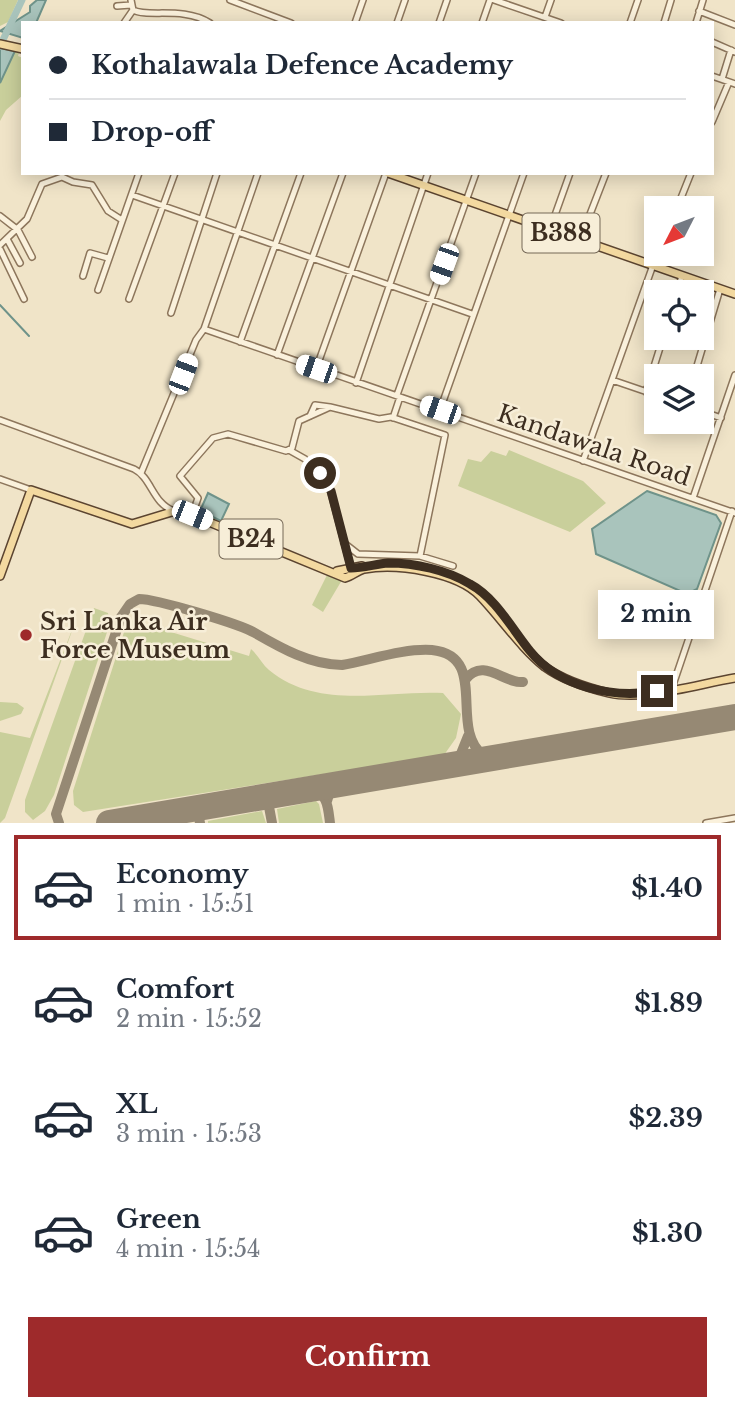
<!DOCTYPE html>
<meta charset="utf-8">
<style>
:root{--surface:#fff;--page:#f6f6f7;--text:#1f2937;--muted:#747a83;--line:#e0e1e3;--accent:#9e2a2b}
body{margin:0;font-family:"Libre Baskerville",serif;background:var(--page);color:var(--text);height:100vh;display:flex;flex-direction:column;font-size:26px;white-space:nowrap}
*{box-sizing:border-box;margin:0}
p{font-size:23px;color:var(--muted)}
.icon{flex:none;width:38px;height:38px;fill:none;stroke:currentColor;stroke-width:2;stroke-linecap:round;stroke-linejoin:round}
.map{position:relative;height:823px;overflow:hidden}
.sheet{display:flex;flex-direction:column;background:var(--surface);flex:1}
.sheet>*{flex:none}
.hud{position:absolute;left:21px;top:21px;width:693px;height:154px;border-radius:0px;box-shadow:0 4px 18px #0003;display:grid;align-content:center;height:154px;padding:0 28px;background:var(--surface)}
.needle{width:46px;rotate:228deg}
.fabs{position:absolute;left:644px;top:196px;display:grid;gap:14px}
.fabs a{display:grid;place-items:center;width:70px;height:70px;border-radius:0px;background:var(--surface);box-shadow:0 4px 18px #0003;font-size:35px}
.end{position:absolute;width:32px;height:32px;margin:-16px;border:9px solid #3d2e20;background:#fff;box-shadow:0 0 0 4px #fff}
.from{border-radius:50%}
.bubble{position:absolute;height:49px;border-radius:0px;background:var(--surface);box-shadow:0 4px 18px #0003;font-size:23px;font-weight:700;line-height:49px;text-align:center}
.car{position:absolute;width:21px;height:42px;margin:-21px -10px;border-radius:9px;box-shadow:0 0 5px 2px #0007;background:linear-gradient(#fff 24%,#345 0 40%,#fff 0 76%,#345 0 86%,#fff 0)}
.hud b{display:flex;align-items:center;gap:24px;height:66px;font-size:26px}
.hud b+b{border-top:2px solid var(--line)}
.hud i{width:18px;height:18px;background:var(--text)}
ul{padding:12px 0 0;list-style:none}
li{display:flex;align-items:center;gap:21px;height:105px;margin:0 14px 10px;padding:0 14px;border:4px solid transparent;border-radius:0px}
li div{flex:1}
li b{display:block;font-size:26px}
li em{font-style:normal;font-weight:700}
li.on{border-color:var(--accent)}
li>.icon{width:63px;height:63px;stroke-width:1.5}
.primary-button{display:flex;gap:14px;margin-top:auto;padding:14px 28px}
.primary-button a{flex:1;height:80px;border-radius:0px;background:var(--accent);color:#fff;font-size:28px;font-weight:700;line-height:80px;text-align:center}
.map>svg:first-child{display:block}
.green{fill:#c9cf9b}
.water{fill:#a9c4bc;stroke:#6f938a;stroke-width:2}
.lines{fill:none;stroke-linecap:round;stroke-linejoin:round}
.stream{stroke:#6f938a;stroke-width:2}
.river{stroke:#a9c4bc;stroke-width:7}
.taxiway{stroke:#968974;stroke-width:10}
.runway{stroke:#968974;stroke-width:26}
.minor-casing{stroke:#8d765c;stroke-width:8}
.major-casing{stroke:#5b4430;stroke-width:10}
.minor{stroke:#faf1dc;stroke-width:5}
.major{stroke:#f3d9a0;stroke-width:7}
.route{stroke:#3d2e20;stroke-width:9}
.poi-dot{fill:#9e2a2b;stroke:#f7eed8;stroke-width:2.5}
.labels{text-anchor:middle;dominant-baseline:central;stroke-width:5;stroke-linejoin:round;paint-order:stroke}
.shield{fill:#f7eed8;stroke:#756857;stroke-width:2}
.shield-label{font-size:23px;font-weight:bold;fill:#3d2e20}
.street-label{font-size:24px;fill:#3d2e20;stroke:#f7eed8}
.poi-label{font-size:24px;font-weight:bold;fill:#3d2e20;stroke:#f7eed8;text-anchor:start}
</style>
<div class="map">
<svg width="735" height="823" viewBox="0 0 735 823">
<rect width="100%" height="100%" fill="#f0e4c8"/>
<path class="green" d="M0,0H18L8,22L0,26Z
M17,48L20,49L18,56L23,58V95L6,110L0,121V83Z
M509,450L583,481L606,503L570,532L458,486L468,459L481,462L491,451L506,456Z
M328,573L342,580L323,612L312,605Z
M94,608L108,613L110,623L54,795L45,811L33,820L25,812V800Z
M77,617L5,818L0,823V732L30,738Z
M133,620L134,626L156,632L158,628L249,656L251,649C258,655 262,664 269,670C319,711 385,690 443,693L461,714L456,738L444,755L83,812L74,805L73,791L125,629Z
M0,702L17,703L24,708L21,714L0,721Z
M316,801L319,804L323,823H279L277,809Z
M262,811L266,823H208V821Z"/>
<path class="water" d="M37,0H46L36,23H23V38L0,31L30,12V6Z
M0,48L15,51L0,83Z
M647,491L716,515L721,523L697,589L687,594L596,554L592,529Z
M208,493L229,504L221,521L200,511Z"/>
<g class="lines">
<path class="stream" d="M0,305L29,336"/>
<path class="river" d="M0,46L22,0"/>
<path class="taxiway" d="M466,679C483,657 505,684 523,682
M443,766L460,756L468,736
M309,789C328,792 328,807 330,823
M267,796L272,823
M327,801L330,791L341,784
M197,808L200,823
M59,823L56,814L121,617L130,604L139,599C156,599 240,624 255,633C281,648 311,665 342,665C370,660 404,648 432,650C490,656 448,728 483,755L500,757"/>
<path class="runway" d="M109,823L735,717"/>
<defs>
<path id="minor" d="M131,0L133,10C148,18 183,6 210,23
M230,0L291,23
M494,0L561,23
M117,6L131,5
M699,11L735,25
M545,17L551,0
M124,23L133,10
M355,23L363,0
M397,23L405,0
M439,23L447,0
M482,23L490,0
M630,23L638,0
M664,23L671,0
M696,23L703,0
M712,42L735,52
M712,76L735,84
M722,79L731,50
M712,122L729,82
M132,195L472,314
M677,208L691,173
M0,216L18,230L32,257
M550,229L570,173
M7,239L20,263
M580,240L606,173
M0,245L27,219L42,184L62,177L73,182L92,185L108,211L122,220
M0,249L24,299
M83,276L90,253L108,258
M98,290L139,173
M677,292L682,276
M129,299L175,173
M171,313L217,173
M204,329L735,513
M240,342L301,173
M277,355L343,173
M316,369L386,173
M694,376L720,289
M612,380L656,395
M356,383L428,173
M646,392L663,338
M397,395L476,173
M440,410L524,173
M702,411L721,418
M310,416L315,405L330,407
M393,418L400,397
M0,420L134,469C152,478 152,503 174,511
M289,450L305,459L329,485L351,568
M583,461L657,254
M141,473L196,340L204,329L258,173
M0,479L31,490
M693,498L735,375
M192,515L198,498L180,476L213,438L228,434L286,451L292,448L299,421L330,407L379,419L391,417L445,435L420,556
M344,543L358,554L420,556L453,566
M672,688L732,511
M706,823L735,818"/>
<path id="major" d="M0,44L23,49
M388,173L735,294
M337,571L362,566
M0,576L31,490L132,524L175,511L192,515L345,578C352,576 357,571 364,569C397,563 457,572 480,596C502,619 520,647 545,667C563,680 588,688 609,693C645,701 698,684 735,678"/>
</defs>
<use href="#minor" class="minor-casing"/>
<use href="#major" class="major-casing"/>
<use href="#minor" class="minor"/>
<use href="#major" class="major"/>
</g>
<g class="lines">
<path class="route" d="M320,473L331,491L351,568C363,568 376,564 388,563C415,563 447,570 470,584C496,598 512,629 530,651C559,687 613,699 657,691"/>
</g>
<circle class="poi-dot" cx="26" cy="635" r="7"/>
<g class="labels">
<g class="shield">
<rect x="522.5" y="213.5" width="77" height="39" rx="5"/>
<rect x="219.5" y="519.5" width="63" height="39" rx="5"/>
</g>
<g class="shield-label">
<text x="561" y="233">B388</text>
<text x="251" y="539">B24</text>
</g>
<g class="street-label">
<text transform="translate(594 445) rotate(19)">Kandawala Road</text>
</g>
<g class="poi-label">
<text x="40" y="621">Sri Lanka Air<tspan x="40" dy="28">Force Museum</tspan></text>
</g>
</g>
</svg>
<div class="fabs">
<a><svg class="needle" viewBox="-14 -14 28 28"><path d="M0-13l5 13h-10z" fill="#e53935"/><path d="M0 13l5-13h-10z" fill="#747a83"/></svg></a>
<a><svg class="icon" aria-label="locate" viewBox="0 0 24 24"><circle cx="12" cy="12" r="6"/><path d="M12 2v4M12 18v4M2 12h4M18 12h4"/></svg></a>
<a><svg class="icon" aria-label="layers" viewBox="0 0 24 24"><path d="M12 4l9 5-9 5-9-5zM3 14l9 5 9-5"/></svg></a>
</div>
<i class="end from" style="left:320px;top:473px"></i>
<i class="end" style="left:657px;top:691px"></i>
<div class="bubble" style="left:598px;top:590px;width:116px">2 min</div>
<i class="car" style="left:444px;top:264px;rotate:200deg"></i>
<i class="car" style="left:316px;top:369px;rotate:289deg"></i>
<i class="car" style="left:183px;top:374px;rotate:21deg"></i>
<i class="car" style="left:440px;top:410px;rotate:289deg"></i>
<i class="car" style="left:192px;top:515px;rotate:112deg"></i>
<div class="hud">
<b><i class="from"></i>Kothalawala Defence Academy</b>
<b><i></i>Drop-off</b>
</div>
</div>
<section class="sheet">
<ul>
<li class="on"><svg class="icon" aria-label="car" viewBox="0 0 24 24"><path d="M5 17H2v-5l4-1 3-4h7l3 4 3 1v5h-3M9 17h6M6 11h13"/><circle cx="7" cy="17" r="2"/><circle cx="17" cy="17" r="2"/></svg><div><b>Economy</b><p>1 min · 15:51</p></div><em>$1.40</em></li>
<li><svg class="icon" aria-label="car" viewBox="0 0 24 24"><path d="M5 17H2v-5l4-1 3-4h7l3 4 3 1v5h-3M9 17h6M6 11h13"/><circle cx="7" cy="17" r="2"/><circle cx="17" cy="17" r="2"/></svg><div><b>Comfort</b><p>2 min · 15:52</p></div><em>$1.89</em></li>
<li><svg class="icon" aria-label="car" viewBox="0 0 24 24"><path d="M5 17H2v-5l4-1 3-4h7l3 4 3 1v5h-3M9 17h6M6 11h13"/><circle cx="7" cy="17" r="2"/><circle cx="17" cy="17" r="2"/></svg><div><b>XL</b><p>3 min · 15:53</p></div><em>$2.39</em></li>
<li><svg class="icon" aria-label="car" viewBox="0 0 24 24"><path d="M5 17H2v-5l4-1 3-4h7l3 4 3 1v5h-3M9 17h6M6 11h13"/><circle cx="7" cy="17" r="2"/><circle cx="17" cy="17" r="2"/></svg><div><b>Green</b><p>4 min · 15:54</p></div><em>$1.30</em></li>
</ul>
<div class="primary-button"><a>Confirm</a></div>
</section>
